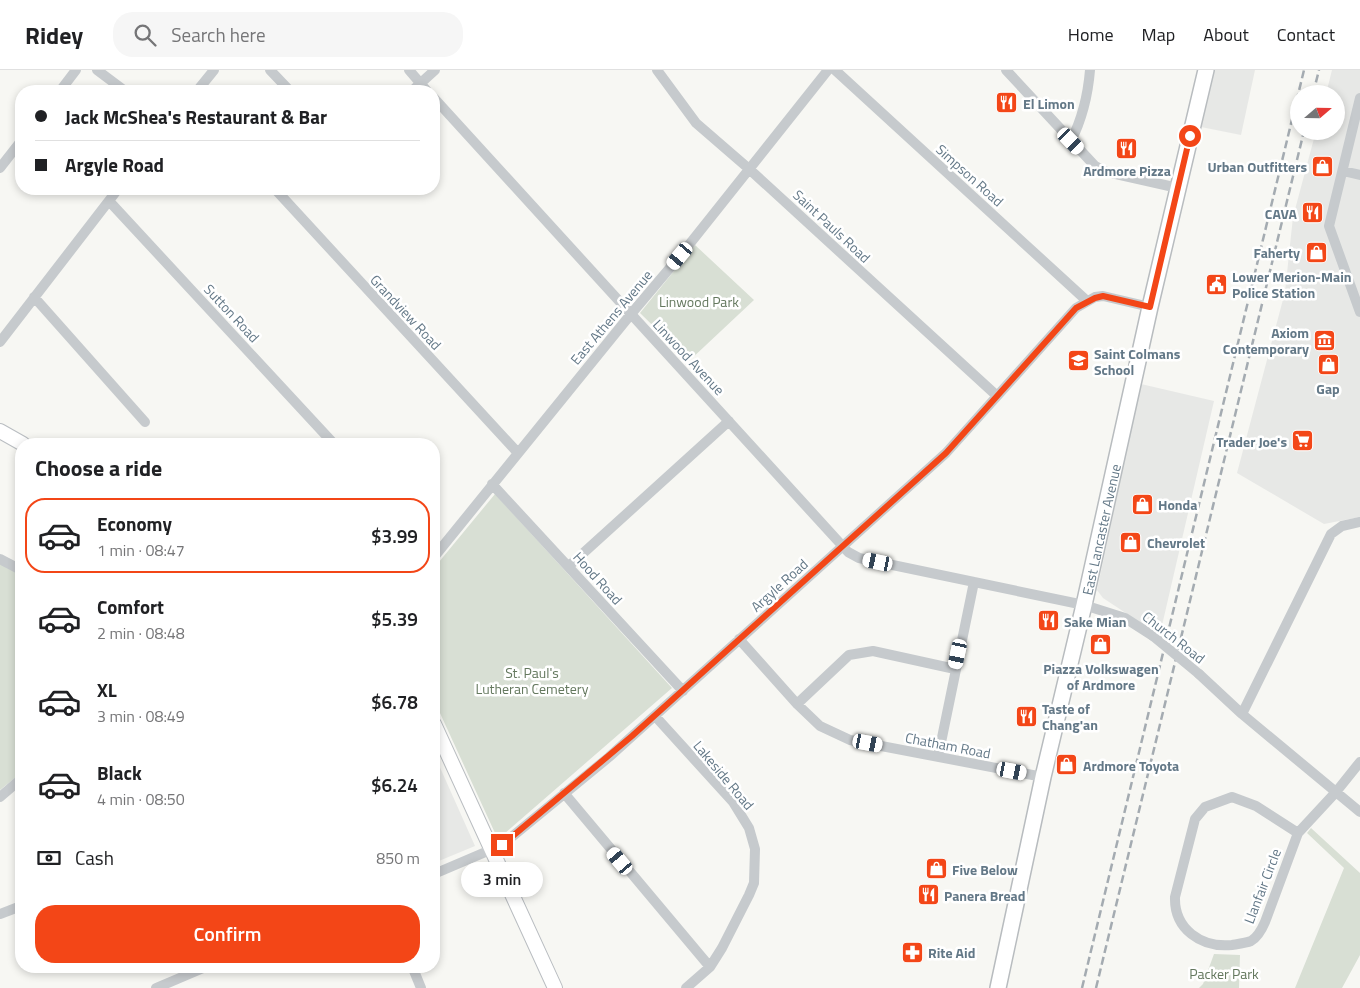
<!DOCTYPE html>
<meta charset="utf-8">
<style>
:root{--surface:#fff;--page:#f6f6f6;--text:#202124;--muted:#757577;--line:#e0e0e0;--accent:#f34617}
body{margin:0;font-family:"Titillium Web",sans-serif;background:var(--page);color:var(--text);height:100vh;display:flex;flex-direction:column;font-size:19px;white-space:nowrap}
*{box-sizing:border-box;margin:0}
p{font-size:16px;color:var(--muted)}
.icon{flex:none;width:28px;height:28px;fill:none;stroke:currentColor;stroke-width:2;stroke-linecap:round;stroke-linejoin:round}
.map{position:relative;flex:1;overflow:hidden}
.panel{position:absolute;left:15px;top:368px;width:425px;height:535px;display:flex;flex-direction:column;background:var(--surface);border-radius:20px;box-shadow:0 2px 8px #0003}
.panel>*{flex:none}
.guide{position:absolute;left:15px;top:15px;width:425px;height:110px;border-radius:20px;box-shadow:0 2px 8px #0003;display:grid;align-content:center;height:110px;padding:0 20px;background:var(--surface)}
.needle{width:32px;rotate:70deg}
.controls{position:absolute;left:1290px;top:15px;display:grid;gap:10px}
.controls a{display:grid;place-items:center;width:55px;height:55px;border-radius:50%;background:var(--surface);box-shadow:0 2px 8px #0003;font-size:25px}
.end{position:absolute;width:22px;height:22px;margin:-11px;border:6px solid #f34617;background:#fff;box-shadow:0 0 0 2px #fff}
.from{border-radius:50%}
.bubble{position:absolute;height:35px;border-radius:18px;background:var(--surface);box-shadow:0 2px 8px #0003;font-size:16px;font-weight:600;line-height:35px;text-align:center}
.car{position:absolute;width:15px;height:30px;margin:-15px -8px;border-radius:6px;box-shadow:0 0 4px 1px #0007;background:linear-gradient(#fff 24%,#345 0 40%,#fff 0 76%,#345 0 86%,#fff 0)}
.guide b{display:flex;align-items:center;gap:18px;height:48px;font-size:19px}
.guide b+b{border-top:1px solid var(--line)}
.guide i{width:12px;height:12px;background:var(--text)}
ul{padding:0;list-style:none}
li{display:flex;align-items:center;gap:15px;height:75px;margin:0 10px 8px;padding:0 10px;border:2px solid transparent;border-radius:20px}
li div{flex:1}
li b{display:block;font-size:19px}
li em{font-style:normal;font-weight:600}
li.on{border-color:var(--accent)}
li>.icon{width:45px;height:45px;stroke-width:1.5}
h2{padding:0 20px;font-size:22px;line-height:60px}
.pay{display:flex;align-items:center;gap:12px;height:55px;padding:0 20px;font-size:19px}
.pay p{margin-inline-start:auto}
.cta{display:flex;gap:10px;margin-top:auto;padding:10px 20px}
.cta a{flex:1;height:58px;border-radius:20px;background:var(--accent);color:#fff;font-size:20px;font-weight:600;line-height:58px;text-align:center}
header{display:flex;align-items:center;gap:30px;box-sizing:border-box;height:70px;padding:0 25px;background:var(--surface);border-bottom:1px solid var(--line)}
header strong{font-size:24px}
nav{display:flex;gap:28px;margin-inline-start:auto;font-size:18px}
.search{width:350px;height:45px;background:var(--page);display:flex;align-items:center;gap:12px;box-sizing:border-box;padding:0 18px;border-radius:20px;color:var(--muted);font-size:19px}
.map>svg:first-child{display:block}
.built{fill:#e7e8e6}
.green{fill:#d8dfd4}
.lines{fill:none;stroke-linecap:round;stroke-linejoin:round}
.major-casing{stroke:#b9bdc1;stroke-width:16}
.highway-casing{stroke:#b8bcbf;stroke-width:18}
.minor{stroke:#c6cacd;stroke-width:10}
.major{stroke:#fff;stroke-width:14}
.highway{stroke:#fff;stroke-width:15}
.rail{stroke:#a4abb1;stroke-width:2.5;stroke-dasharray:8 4;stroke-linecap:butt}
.minor-bridge{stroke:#c6cacd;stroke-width:10}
.route{stroke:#f34617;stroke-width:6}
.labels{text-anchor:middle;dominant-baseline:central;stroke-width:5;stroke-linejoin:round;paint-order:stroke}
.poi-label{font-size:14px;font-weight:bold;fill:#637887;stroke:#fff;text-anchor:start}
.street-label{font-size:14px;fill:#637887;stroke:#fff}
.park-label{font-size:14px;fill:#64785e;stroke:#fff}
</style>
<header>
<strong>Ridey</strong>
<div class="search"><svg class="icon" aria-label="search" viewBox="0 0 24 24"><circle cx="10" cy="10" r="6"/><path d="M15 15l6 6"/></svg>Search here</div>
<nav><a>Home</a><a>Map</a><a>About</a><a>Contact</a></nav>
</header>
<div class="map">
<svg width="1360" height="918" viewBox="0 0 1360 918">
<rect width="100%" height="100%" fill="#f7f7f3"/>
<path class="built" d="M1214,0H1255L1241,65L1201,57Z
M1332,0H1360V447L1324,454L1237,403L1285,222L1293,147L1316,61H1336V24H1326Z
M1141,314L1214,331L1160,564L1153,561L1103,528L1097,520Z
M434,684L475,776L434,793Z"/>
<path class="green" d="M695,175L754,230L689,291L640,243Z
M495,424L672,618L504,764L500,766L495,763L434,630V498Z
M0,494L21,505V703L0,720Z
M1311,758L1360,803V885L1342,918H1272H1295L1344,798L1307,763Z
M1214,884L1240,885L1239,918H1199L1203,914Z"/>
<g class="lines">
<defs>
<path id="major" d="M0,361L23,374
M434,654L555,918"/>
<g id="highway">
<path id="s1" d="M998,918L1043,707L1084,535L1150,237L1206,0"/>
</g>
</defs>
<use href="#major" class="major-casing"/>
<use href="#highway" class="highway-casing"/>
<path class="minor" d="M97,0L125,21
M270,0L290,21
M409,0L427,21
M657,0L696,53L748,98L996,325
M835,0L1087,231
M1006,0L1095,96L1107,102L1178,118
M60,21L76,0
M197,21L214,0
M412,21L435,0
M434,28L848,482L859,488L1084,535L1125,548L1153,566
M1360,28L1329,156L1360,242
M1071,71C1082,49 1088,25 1090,0
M0,98L21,71
M1343,101L1360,105
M275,119L518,383
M109,131L334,374
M34,227L145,352
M0,272L118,119
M492,414L683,621
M434,487L631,244L680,186L828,0
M0,489L21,500
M569,496L729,351
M739,569L797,634L820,656L850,670L1043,707
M1199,604L1242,644L1360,742
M797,634L849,585L873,581L955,599
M1242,644L1331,464L1342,456L1360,452
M655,646L733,732L749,758L755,779L754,813L749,825L722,878L710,897L686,918
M938,687L974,512
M564,723L710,897
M0,727L21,709
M1232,727L1256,736L1298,763L1265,852C1262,859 1258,867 1251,871C1246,873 1238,874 1232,875C1201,878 1174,859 1175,827L1195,749L1205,737Z
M1298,763L1336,722L1360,692
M434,804L502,775L609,687L946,383L1076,238L1095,227L1103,226L1150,237
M0,844L21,836
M412,896L421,918
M156,918L208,896"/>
<use href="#major" class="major"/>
<use href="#highway" class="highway"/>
<path class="rail" d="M1313,24L1319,0
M1082,918L1304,0
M1096,918L1304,61"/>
<path class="minor-bridge" d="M1153,566L1199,604"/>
</g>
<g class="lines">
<path class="route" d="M502,775L632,666L946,383L1076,238L1095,228L1103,226L1150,237L1190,66"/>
</g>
<defs>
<symbol id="restaurant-square" viewBox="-11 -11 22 22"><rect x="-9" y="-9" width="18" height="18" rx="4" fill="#f34617" stroke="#fff"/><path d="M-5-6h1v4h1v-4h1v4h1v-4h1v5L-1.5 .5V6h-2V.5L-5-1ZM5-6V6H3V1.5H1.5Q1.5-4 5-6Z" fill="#fff"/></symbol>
<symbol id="shop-square" viewBox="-11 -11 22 22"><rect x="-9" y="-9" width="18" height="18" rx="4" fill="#f34617" stroke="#fff"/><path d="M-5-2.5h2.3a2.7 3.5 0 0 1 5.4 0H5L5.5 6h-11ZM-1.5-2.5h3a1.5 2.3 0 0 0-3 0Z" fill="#fff"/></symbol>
<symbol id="civic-square" viewBox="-11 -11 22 22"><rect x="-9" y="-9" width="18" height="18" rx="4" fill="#f34617" stroke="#fff"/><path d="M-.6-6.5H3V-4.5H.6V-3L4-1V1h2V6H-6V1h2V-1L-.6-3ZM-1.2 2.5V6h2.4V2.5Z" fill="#fff"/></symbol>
<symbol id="museum-square" viewBox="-11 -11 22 22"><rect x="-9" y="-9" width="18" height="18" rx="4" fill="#f34617" stroke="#fff"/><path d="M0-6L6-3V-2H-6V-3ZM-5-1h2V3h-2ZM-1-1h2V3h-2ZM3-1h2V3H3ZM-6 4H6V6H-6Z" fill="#fff"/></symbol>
<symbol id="school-square" viewBox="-11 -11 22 22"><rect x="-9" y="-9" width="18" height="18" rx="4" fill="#f34617" stroke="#fff"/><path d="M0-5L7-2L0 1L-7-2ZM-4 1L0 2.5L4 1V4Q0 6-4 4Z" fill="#fff"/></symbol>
<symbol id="supermarket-square" viewBox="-11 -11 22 22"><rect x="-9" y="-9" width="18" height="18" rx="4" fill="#f34617" stroke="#fff"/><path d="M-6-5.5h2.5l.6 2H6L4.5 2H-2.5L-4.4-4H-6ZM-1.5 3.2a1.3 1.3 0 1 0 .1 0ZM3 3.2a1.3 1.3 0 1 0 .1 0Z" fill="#fff"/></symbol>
<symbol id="pharmacy-square" viewBox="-11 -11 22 22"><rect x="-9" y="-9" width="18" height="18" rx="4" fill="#f34617" stroke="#fff"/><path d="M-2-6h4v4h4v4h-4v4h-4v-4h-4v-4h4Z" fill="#fff"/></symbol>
</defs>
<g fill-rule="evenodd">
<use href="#restaurant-square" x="994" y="20" width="25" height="25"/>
<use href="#restaurant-square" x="1114" y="66" width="25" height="25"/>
<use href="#shop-square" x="1310" y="84" width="25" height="25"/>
<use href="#restaurant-square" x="1300" y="130" width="25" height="25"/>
<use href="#shop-square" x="1304" y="170" width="25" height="25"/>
<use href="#civic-square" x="1204" y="202" width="25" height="25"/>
<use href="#museum-square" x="1312" y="258" width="25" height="25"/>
<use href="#school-square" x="1066" y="278" width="25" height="25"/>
<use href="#shop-square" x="1316" y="282" width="25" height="25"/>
<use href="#supermarket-square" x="1290" y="358" width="25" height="25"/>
<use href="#shop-square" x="1130" y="422" width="25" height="25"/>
<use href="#shop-square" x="1118" y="460" width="25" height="25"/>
<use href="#restaurant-square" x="1036" y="538" width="25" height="25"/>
<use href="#shop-square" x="1088" y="562" width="25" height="25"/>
<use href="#restaurant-square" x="1014" y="634" width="25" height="25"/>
<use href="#shop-square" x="1054" y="682" width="25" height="25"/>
<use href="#shop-square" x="924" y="786" width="25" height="25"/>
<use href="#restaurant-square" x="916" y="812" width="25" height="25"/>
<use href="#pharmacy-square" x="900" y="870" width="25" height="25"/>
</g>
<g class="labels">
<g class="poi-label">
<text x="1023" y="33">El Limon</text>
<text x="1307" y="96" text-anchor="end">Urban Outfitters</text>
<text x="1127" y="100" text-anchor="middle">Ardmore Pizza</text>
<text x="1297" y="143" text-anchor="end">CAVA</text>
<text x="1300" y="182" text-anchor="end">Faherty</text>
<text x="1232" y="206">Lower Merion-Main<tspan x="1232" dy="16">Police Station</tspan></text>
<text x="1309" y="262" text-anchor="end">Axiom<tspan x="1309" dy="16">Contemporary</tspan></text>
<text x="1094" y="283">Saint Colmans<tspan x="1094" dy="16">School</tspan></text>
<text x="1328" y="318" text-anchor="middle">Gap</text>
<text x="1287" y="371" text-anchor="end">Trader Joe's</text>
<text x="1158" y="434">Honda</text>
<text x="1147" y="472">Chevrolet</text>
<text x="1064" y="551">Sake Mian</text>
<text x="1101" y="598" text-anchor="middle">Piazza Volkswagen<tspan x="1101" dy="16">of Ardmore</tspan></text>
<text x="1042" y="638">Taste of<tspan x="1042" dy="16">Chang'an</tspan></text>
<text x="1083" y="695">Ardmore Toyota</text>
<text x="952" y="799">Five Below</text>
<text x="944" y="825">Panera Bread</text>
<text x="928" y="882">Rite Aid</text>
</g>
<g class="street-label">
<text transform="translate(970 105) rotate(42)">Simpson Road</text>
<text transform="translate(832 156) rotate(43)">Saint Pauls Road</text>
<text transform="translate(406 242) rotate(47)">Grandview Road</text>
<text transform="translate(232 243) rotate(47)">Sutton Road</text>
<text transform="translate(611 247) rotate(-50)">East Athens Avenue</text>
<text transform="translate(689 287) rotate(47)">Linwood Avenue</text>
<text stroke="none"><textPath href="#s1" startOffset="470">East Lancaster Avenue</textPath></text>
<text transform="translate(598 508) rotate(48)">Hood Road</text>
<text transform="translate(779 515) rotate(-42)">Argyle Road</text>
<text transform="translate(1174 567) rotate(38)">Church Road</text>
<text transform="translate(948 675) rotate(11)">Chatham Road</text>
<text transform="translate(724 705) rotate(50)">Lakeside Road</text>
<text transform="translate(1262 816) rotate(-69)">Llanfair Circle</text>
</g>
<g class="park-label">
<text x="699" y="231">Linwood Park</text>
<text x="532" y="602">St. Paul's<tspan x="532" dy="16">Lutheran Cemetery</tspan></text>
<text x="1224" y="903">Packer Park</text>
</g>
</g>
</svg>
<div class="controls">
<a><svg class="needle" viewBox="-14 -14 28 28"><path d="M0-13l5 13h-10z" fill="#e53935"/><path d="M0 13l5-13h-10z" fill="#757577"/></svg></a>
</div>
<i class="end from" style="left:1190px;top:66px"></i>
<i class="end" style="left:502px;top:775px"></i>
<div class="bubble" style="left:461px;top:792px;width:82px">3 min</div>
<i class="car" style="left:1071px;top:71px;rotate:136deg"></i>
<i class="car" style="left:680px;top:186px;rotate:220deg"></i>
<i class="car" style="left:878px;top:492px;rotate:282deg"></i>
<i class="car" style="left:958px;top:584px;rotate:192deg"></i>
<i class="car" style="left:868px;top:673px;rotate:101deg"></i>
<i class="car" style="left:1012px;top:701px;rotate:101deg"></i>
<i class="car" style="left:620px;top:791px;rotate:320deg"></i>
<div class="guide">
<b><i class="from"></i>Jack McShea's Restaurant &amp; Bar</b>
<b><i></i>Argyle Road</b>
</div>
<section class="panel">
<h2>Choose a ride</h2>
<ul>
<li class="on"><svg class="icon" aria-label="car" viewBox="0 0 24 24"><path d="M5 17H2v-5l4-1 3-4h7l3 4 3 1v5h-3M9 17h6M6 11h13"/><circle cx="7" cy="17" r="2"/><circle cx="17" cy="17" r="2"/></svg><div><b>Economy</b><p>1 min · 08:47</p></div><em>$3.99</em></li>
<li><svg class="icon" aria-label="car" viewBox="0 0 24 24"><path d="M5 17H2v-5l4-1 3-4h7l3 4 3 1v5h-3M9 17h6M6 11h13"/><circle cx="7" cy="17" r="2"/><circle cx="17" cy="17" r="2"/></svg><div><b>Comfort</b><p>2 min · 08:48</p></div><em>$5.39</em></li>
<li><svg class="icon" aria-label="car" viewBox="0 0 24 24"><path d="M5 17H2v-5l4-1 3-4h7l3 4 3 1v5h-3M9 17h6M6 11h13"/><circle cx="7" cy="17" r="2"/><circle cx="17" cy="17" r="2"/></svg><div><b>XL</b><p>3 min · 08:49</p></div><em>$6.78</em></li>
<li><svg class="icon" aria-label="car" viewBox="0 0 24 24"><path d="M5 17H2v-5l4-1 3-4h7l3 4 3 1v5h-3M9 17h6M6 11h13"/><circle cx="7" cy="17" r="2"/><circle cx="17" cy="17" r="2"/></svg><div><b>Black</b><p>4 min · 08:50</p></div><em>$6.24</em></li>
</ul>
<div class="pay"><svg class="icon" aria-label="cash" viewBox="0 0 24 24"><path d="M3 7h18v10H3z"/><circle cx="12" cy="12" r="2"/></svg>Cash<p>850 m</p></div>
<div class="cta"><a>Confirm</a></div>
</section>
</div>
